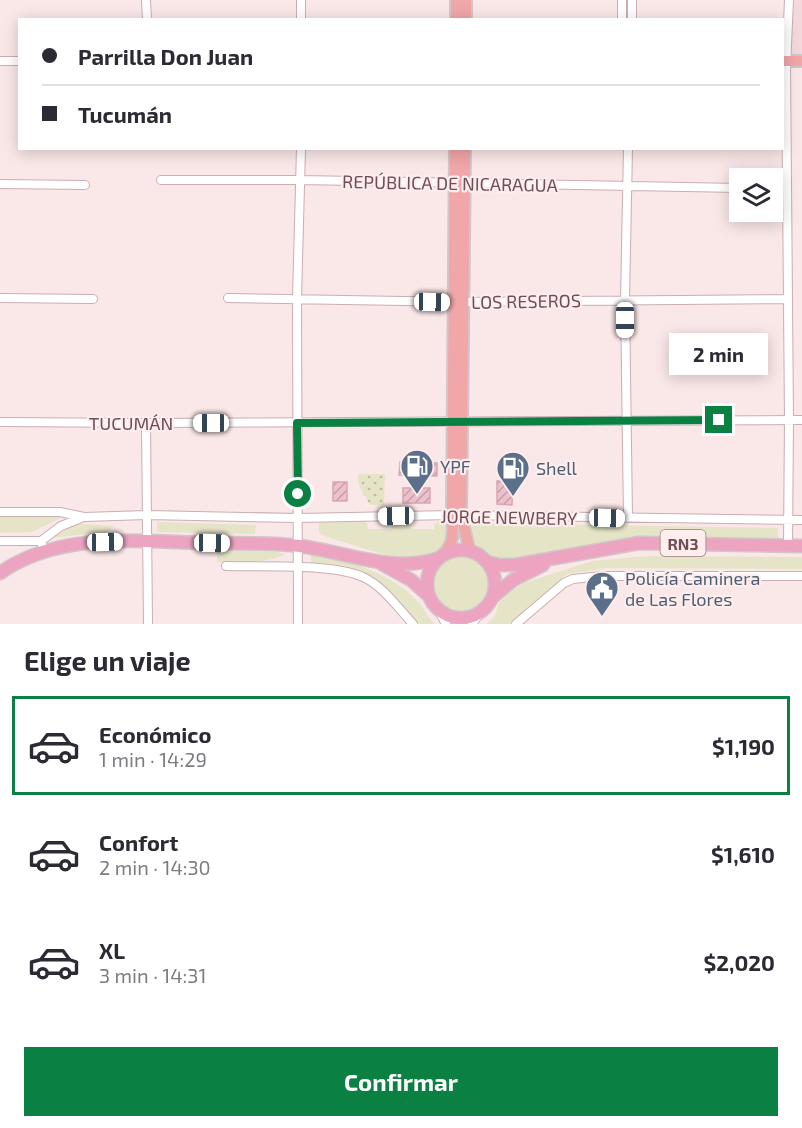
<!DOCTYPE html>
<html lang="es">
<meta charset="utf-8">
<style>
:root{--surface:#fff;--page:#f7f7f7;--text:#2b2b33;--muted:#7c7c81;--line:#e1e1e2;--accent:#0b8043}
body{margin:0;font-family:"Exo 2",sans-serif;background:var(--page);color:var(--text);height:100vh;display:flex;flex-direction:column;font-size:22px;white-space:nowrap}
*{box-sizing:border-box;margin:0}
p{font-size:20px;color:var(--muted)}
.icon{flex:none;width:33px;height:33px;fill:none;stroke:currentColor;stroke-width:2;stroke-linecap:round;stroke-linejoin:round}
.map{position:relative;height:624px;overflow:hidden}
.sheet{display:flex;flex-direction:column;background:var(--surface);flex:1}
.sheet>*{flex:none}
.hud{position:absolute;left:18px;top:18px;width:766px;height:132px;border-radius:0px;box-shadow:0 3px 15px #0003;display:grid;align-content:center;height:132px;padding:0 24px;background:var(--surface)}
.tools{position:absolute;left:729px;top:168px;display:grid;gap:12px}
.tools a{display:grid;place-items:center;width:54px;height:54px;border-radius:0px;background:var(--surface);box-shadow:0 3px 15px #0003;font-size:30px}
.end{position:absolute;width:27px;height:27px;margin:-14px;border:8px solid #0b8043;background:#fff;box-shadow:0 0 0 3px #fff}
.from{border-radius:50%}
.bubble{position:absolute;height:42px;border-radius:0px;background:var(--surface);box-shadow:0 3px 15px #0003;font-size:20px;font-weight:700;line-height:42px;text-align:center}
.car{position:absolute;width:18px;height:36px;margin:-18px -9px;border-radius:8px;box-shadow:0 0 4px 2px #0007;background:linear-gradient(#fff 24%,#345 0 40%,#fff 0 76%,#345 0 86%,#fff 0)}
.hud b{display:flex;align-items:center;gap:21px;height:57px;font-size:22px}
.hud b+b{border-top:2px solid var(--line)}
.hud i{width:15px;height:15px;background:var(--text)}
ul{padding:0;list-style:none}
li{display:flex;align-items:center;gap:18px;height:99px;margin:0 12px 9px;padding:0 12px;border:3px solid transparent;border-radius:0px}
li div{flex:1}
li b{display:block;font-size:22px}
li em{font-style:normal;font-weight:700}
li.active{border-color:var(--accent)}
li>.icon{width:54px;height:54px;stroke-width:1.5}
h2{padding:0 24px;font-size:27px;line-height:72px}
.primary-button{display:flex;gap:12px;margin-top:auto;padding:12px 24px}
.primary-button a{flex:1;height:69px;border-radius:0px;background:var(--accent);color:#fff;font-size:24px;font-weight:700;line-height:69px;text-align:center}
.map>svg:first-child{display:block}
.residential{fill:#f3d9db}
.green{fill:#e6e4c7}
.garden{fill:url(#garden-dots)}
.building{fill:url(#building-hatch);stroke:#dda4b3;stroke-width:1.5}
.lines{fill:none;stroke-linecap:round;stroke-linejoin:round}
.minor-casing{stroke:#caaeb4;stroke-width:10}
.major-casing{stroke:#d1c6ca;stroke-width:14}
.highway-casing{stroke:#d1c6ca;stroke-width:15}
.minor{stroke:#fff;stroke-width:8}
.major{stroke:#f1a6a8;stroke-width:10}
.highway{stroke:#eda4c1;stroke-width:12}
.route{stroke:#0b8043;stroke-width:8}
.labels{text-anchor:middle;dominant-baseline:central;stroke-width:4.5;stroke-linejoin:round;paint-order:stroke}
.shield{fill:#fdeded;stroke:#9a7e85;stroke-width:1.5}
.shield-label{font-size:16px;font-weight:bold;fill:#704e58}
.street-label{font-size:18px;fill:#704e58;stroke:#fdeded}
.service-label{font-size:18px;fill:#4e5e75;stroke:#fdeded;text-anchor:start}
</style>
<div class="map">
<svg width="802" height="624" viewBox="0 0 802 624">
<defs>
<pattern id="garden-dots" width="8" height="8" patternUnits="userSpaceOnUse" patternTransform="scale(1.5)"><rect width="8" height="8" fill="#e6e4c7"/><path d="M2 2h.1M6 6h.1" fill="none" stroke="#bfbba4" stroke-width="1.8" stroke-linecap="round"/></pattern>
<pattern id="building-hatch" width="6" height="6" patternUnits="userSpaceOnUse" patternTransform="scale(1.5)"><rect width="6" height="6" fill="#ecc1cc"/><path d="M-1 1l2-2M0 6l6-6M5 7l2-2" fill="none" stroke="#c49fa8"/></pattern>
</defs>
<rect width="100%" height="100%" fill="#fae7e7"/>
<path class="residential" d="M789,0H802V62L786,61Z"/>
<path class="green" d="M0,516L63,517L32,532L0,533Z
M364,520L367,523L368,529H392L393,521L412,520L411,529H434V525L438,521H443C449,527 447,535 444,543C432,574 372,551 350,544C340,541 328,538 319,533V524L321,521Z
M157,522L256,525L255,534L157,532Z
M471,523L778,528V541L649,538L509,562C483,560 473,549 471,523Z
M83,524L114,526L108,532L50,538L67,527Z
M217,550L278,552L286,554C266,564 239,562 217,562Z
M311,554C346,559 394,574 418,602C425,609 427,618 435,624H419C396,600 374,569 340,565C330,563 320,564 311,563Z
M648,556L802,557V569L607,568L567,574L510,624H486L495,616L499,603L511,591L524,583L592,561Z
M434 584a27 27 0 1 1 54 0a27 27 0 1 1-54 0Z"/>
<path class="garden" d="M358,474H385L384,505H370L359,486Z"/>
<path class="building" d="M400,462L437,463V476L399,475Z
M497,481L513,482L512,505L497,504Z
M333,482H347V501H333Z
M403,488H430V503H403Z"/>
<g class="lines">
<defs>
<path id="minor" d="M146,0L147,20
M622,0V20
M632,0V20
M301,20V0
M0,61H20
M628,148L625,300L628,518
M161,180H300L740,188
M0,184L85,185
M772,188H787
M0,298L93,299
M228,298L464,302L788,299
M0,422L146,423L802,420
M146,423L148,624
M0,512H60L84,517L147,515L298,518L452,515L802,520
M0,541H41L44,550
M41,541L61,526L81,518
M788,546L789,420L786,67L789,0
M226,566C262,567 333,563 363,577C383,586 398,608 413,624
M438,609L446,624
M298,624L297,299L301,148
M472,624L480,613
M516,624L564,583L573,579L602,576H802"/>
<path id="major" d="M456,20V0
M466,20V0
M783,61H802
M465,148L461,516L470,551
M443,555C455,542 453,532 452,515L455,148"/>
<path id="highway" d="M427 584a34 34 0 1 1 68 0a34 34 0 1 1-68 0Z
M487,562L499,565H515L639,543L802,546
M382,564L411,580L429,596
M0,573C61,530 142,542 213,543C241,544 271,542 300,546C345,552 394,574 439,558
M494,596L513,580L543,565"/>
</defs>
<use href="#minor" class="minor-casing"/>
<use href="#major" class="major-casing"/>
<use href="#highway" class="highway-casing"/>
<use href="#minor" class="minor"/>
<use href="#major" class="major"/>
<use href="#highway" class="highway"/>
</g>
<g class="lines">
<path class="route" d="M298,494L297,423L719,420"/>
</g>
<defs>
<symbol id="fuel-pin" viewBox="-11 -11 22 30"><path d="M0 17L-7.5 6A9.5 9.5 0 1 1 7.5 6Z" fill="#5c6f8a" stroke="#fdeded"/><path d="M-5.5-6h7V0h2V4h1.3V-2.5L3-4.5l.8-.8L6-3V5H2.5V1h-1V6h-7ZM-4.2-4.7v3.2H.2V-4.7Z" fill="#fff"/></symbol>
<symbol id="civic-pin" viewBox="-11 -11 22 30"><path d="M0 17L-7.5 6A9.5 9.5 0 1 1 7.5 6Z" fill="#5c6f8a" stroke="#fdeded"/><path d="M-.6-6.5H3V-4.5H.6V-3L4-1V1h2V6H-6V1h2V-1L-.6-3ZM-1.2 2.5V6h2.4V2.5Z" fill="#fff"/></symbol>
</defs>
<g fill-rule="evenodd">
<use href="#fuel-pin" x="398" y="447" width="38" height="52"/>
<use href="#fuel-pin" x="494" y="449" width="38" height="52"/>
<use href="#civic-pin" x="583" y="569" width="38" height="52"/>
</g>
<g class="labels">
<rect class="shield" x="660.5" y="530" width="45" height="26" rx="4.5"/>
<g class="shield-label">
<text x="683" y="543">RN3</text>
</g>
<g class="street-label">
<text transform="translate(450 183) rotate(1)">REPÚBLICA DE NICARAGUA</text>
<text transform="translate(526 301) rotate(-1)">LOS RESEROS</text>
<text x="131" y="423">TUCUMÁN</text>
<text transform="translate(509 517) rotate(1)">JORGE NEWBERY</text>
</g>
<g class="service-label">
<text x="440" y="466">YPF</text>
<text x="536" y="468">Shell</text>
<text x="625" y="578">Policía Caminera<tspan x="625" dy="21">de Las Flores</tspan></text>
</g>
</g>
</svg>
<div class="tools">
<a><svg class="icon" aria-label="layers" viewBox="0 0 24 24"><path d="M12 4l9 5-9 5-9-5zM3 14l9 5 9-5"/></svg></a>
</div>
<i class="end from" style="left:298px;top:494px"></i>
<i class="end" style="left:719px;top:420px"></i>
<div class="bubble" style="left:669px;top:333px;width:99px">2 min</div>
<i class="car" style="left:432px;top:302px;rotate:91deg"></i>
<i class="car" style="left:625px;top:320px;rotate:180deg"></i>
<i class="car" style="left:211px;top:423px;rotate:270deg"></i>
<i class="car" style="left:396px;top:516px;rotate:269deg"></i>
<i class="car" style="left:607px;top:518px;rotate:91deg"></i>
<i class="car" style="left:105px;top:542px;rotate:89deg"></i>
<i class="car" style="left:212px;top:543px;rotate:91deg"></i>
<div class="hud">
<b><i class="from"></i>Parrilla Don Juan</b>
<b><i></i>Tucumán</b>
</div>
</div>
<section class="sheet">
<h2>Elige un viaje</h2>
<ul>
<li class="active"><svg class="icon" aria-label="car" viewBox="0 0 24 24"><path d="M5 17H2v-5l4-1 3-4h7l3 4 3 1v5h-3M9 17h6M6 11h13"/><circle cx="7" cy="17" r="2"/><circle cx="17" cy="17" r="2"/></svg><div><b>Económico</b><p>1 min · 14:29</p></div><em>$1,190</em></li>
<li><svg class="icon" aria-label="car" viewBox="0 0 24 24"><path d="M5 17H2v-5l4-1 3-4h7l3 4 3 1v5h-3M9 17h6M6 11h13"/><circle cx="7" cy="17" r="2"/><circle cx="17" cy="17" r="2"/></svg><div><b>Confort</b><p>2 min · 14:30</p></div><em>$1,610</em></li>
<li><svg class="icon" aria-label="car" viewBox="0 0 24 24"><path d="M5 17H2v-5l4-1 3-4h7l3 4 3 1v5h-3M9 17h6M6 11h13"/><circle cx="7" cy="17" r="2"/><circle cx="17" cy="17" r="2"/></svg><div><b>XL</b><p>3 min · 14:31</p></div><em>$2,020</em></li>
</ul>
<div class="primary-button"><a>Confirmar</a></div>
</section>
